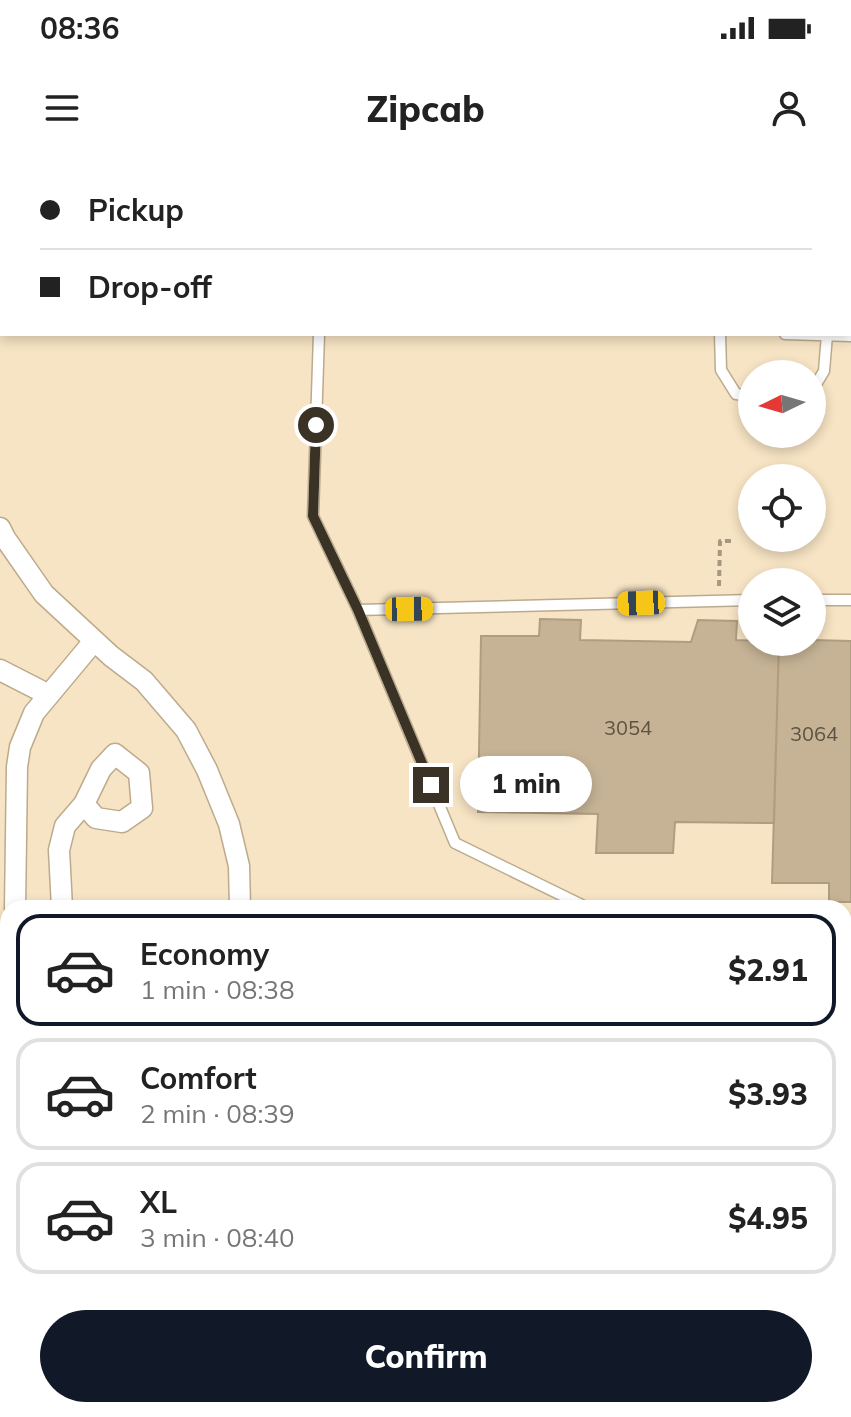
<!DOCTYPE html>
<meta charset="utf-8">
<style>
:root{--surface:#fff;--page:#f6f6f6;--text:#222;--muted:#767676;--line:#e0e0e0;--accent:#111827}
body{margin:0;font-family:Mulish,sans-serif;background:var(--page);color:var(--text);height:100vh;display:flex;flex-direction:column;font-size:30px;white-space:nowrap}
*{box-sizing:border-box;margin:0}
p{font-size:26px;color:var(--muted)}
.icon{flex:none;width:44px;height:44px;fill:none;stroke:currentColor;stroke-width:2;stroke-linecap:round;stroke-linejoin:round}
.map{position:relative;flex:1;overflow:hidden}
.sheet{position:absolute;left:0px;top:740px;width:852px;height:518px;display:flex;flex-direction:column;background:var(--surface);border-radius:24px 24px 0 0;box-shadow:0 4px 12px #0003}
.sheet>*{flex:none}
.top-card{position:absolute;left:0px;top:0px;width:852px;height:176px;box-shadow:0 4px 12px #0003;display:grid;align-content:center;height:176px;padding:0 40px;background:var(--surface)}
.needle{width:52px;rotate:265deg}
.controls{position:absolute;left:738px;top:200px;display:grid;gap:16px}
.controls a{display:grid;place-items:center;width:88px;height:88px;border-radius:50%;background:var(--surface);box-shadow:0 4px 12px #0003;font-size:40px}
.end{position:absolute;width:36px;height:36px;margin:-18px;border:10px solid #393225;background:#fff;box-shadow:0 0 0 4px #fff}
.from{border-radius:50%}
.bubble{position:absolute;height:56px;border-radius:28px;background:var(--surface);box-shadow:0 4px 12px #0003;font-size:26px;font-weight:800;line-height:56px;text-align:center}
.car{position:absolute;width:24px;height:48px;margin:-24px -12px;border-radius:10px;box-shadow:0 0 6px 2px #0007;background:linear-gradient(#f5c518 24%,#345 0 40%,#f5c518 0 76%,#345 0 86%,#f5c518 0)}
.top-card b{display:flex;align-items:center;gap:28px;height:76px;font-size:30px}
.top-card b+b{border-top:2px solid var(--line)}
.top-card i{width:20px;height:20px;background:var(--text)}
ul{padding:14px 0 0;list-style:none}
li{display:flex;align-items:center;gap:24px;height:112px;margin:0 16px 12px;padding:0 24px;border:4px solid var(--line);border-radius:24px}
li div{flex:1}
li b{display:block;font-size:30px}
li em{font-style:normal;font-weight:800}
li.on{border-color:var(--accent)}
li>.icon{width:72px;height:72px;stroke-width:1.5}
.cta{display:flex;gap:16px;margin-top:auto;padding:16px 40px}
.cta a{flex:1;height:92px;border-radius:48px;background:var(--accent);color:#fff;font-size:32px;font-weight:800;line-height:92px;text-align:center}
.status{display:flex;justify-content:space-between;align-items:center;height:56px;padding:0 40px;background:var(--surface);direction:ltr}
.status svg{height:22px;fill:currentColor}
header{display:flex;justify-content:space-between;align-items:center;height:104px;padding:0 40px;background:var(--surface);font-size:36px;font-weight:800}
.map>svg:first-child{display:block}
.building{fill:#c6b395;stroke:#af9d80;stroke-width:2}
.lines{fill:none;stroke-linecap:round;stroke-linejoin:round}
.lane-casing{stroke:#bcaa8c;stroke-width:13}
.street-casing{stroke:#bcaa8c;stroke-width:23}
.path{stroke:#a69880;stroke-width:4;stroke-dasharray:6 4;stroke-linecap:butt}
.lane{stroke:#fff;stroke-width:10}
.street{stroke:#fff;stroke-width:20}
.route{stroke:#393225;stroke-width:10}
.labels{text-anchor:middle;dominant-baseline:central;stroke-width:6;stroke-linejoin:round;paint-order:stroke}
.number-label{font-size:20px;fill:#5c5241}
</style>
<div class="status"><b>08:36</b><svg viewBox="0 0 49 12"><path d="M0 12V9h3v3zM5 12V6h3v6zM10 12V3h3v9zM15 12V0h3v12zM26 1h20v11H26zM47 4h2v5h-2z"/></svg></div>
<header><svg class="icon" aria-label="menu" viewBox="0 0 24 24"><path d="M4 6h16M4 12h16M4 18h16"/></svg>Zipcab<svg class="icon" aria-label="person" viewBox="0 0 24 24"><circle cx="12" cy="8" r="4"/><path d="M4 21q1-7 8-7t8 7"/></svg></header>
<div class="map">
<svg width="851" height="1257" viewBox="0 0 851 1257">
<rect width="100%" height="100%" fill="#f7e4c4"/>
<path class="building" d="M374,0H436V2H374Z
M540,459L581,460L580,480L691,482L698,460L737,461L736,480L779,482L774,663L675,662L673,693H596L598,654L478,652L481,476H539Z
M812,480L851,481V742H829V723H772L779,482H812Z"/>
<g class="lines">
<defs>
<path id="lane" d="M191,0V2
M776,0V2
M243,2V0
M323,2V0
M0,135H2
M319,174L313,356L358,450L455,683L588,748
M720,174L721,210L736,234L752,236
M785,174L851,176
M812,231L824,211L827,175
M812,440H851
M358,450L752,440
M844,798H851
M154,1250L159,1257
M383,1250L385,1257"/>
<path id="street" d="M0,368L5,378L44,434L111,496L144,521L186,570L207,610L229,664L239,706L240,748
M0,510L49,535
M15,748L17,607L20,587L34,553L94,481
M62,748L59,690L65,666L84,644L101,609L115,594L139,613L142,648L122,662L96,658L84,644
M0,932H8
M0,1191L8,1186
M268,1250L272,1257
M480,1250L481,1257"/>
</defs>
<use href="#lane" class="lane-casing"/>
<use href="#street" class="street-casing"/>
<path class="path" d="M719,426L720,381H732"/>
<use href="#lane" class="lane"/>
<use href="#street" class="street"/>
</g>
<g class="lines">
<path class="route" d="M316,265L313,356L358,450L431,625"/>
</g>
<g class="labels">
<g class="number-label">
<text x="628" y="567">3054</text>
<text x="814" y="573">3064</text>
</g>
</g>
</svg>
<div class="controls">
<a><svg class="needle" viewBox="-14 -14 28 28"><path d="M0-13l5 13h-10z" fill="#e53935"/><path d="M0 13l5-13h-10z" fill="#767676"/></svg></a>
<a><svg class="icon" aria-label="locate" viewBox="0 0 24 24"><circle cx="12" cy="12" r="6"/><path d="M12 2v4M12 18v4M2 12h4M18 12h4"/></svg></a>
<a><svg class="icon" aria-label="layers" viewBox="0 0 24 24"><path d="M12 4l9 5-9 5-9-5zM3 14l9 5 9-5"/></svg></a>
</div>
<i class="end from" style="left:316px;top:265px"></i>
<i class="end" style="left:431px;top:625px"></i>
<div class="bubble" style="left:460px;top:596px;width:132px">1 min</div>
<i class="car" style="left:641px;top:443px;rotate:268deg"></i>
<i class="car" style="left:409px;top:449px;rotate:89deg"></i>
<div class="top-card">
<b><i class="from"></i>Pickup</b>
<b><i></i>Drop-off</b>
</div>
<section class="sheet">
<ul>
<li class="on"><svg class="icon" aria-label="car" viewBox="0 0 24 24"><path d="M5 17H2v-5l4-1 3-4h7l3 4 3 1v5h-3M9 17h6M6 11h13"/><circle cx="7" cy="17" r="2"/><circle cx="17" cy="17" r="2"/></svg><div><b>Economy</b><p>1 min · 08:38</p></div><em>$2.91</em></li>
<li><svg class="icon" aria-label="car" viewBox="0 0 24 24"><path d="M5 17H2v-5l4-1 3-4h7l3 4 3 1v5h-3M9 17h6M6 11h13"/><circle cx="7" cy="17" r="2"/><circle cx="17" cy="17" r="2"/></svg><div><b>Comfort</b><p>2 min · 08:39</p></div><em>$3.93</em></li>
<li><svg class="icon" aria-label="car" viewBox="0 0 24 24"><path d="M5 17H2v-5l4-1 3-4h7l3 4 3 1v5h-3M9 17h6M6 11h13"/><circle cx="7" cy="17" r="2"/><circle cx="17" cy="17" r="2"/></svg><div><b>XL</b><p>3 min · 08:40</p></div><em>$4.95</em></li>
</ul>
<div class="cta"><a>Confirm</a></div>
</section>
</div>
